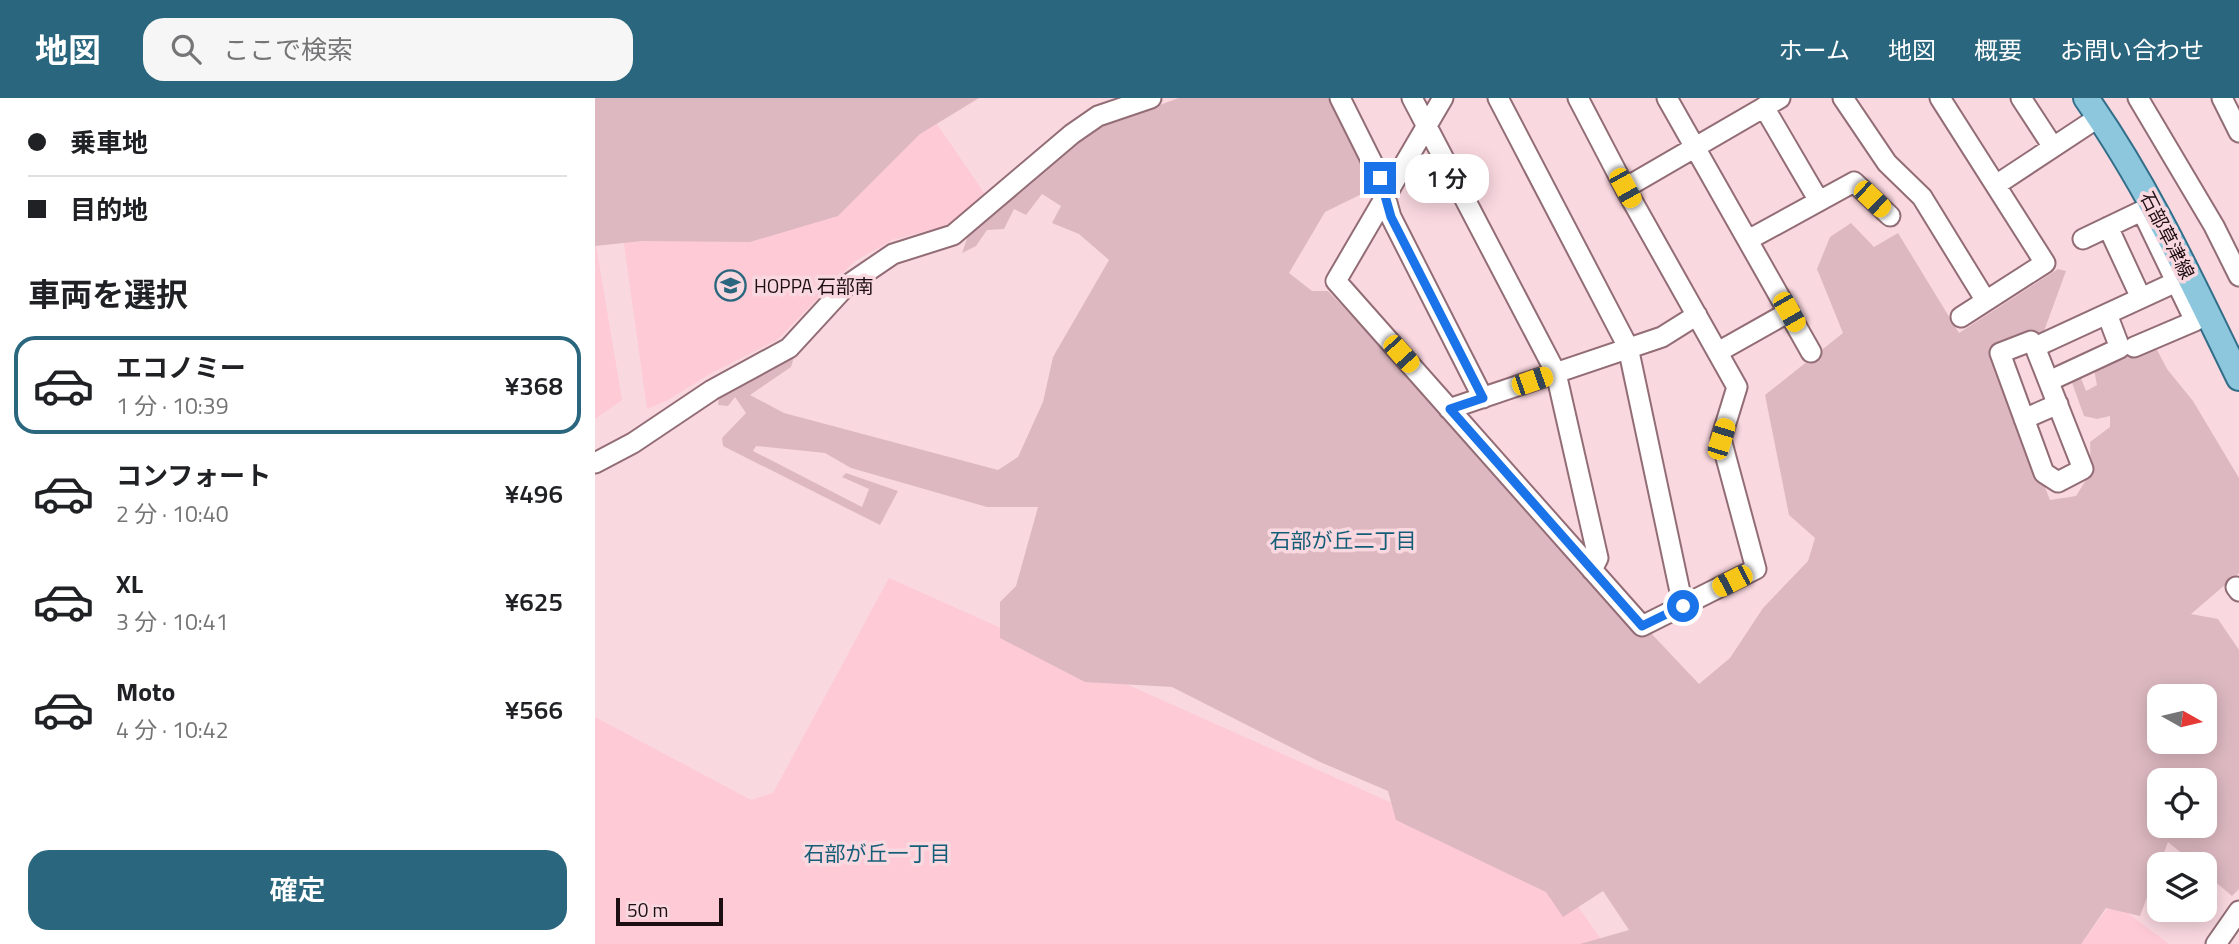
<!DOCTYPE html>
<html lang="ja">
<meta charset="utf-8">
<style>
:root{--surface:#fff;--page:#f6f6f6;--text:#202124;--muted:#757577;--line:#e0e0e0;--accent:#2a667e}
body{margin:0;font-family:"Titillium Web","Noto Sans JP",sans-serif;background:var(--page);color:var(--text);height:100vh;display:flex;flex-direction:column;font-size:26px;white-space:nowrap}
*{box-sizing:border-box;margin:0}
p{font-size:23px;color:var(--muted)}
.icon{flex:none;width:38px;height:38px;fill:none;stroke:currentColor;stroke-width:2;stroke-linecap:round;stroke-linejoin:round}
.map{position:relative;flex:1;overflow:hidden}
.details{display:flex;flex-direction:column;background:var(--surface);width:595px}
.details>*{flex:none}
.hud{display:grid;align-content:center;height:154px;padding:0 28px;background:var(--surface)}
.needle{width:46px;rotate:98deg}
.controls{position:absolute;left:1552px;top:586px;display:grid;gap:14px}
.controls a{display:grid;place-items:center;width:70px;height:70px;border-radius:14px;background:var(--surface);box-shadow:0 4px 18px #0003;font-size:35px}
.scale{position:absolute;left:21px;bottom:18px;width:107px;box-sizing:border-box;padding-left:7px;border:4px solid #1c0e12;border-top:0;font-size:19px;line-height:24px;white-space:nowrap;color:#1c0e12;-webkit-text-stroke:5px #fad8e0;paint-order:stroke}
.end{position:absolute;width:32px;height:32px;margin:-16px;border:9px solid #1a73e8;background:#fff;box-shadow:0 0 0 4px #fff}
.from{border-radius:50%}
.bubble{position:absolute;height:49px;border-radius:21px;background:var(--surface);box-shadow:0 4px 18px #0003;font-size:23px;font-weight:600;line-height:49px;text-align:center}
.car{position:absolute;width:21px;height:42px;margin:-21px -10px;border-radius:9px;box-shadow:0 0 5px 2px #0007;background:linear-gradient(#f5c518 24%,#345 0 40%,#f5c518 0 76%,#345 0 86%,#f5c518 0)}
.hud b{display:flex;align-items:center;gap:24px;height:66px;font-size:26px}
.hud b+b{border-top:2px solid var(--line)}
.hud i{width:18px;height:18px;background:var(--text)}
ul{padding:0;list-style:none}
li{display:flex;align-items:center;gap:21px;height:98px;margin:0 14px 10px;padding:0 14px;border:4px solid transparent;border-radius:21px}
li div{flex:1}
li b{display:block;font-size:26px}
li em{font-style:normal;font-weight:600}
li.on{border-color:var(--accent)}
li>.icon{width:63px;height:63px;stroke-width:1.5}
h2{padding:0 28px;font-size:32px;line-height:84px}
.cta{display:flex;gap:14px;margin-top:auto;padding:14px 28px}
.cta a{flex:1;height:80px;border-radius:21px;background:var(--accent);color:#fff;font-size:28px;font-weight:600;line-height:80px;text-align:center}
header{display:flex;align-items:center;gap:42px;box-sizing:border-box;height:98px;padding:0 35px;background:var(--accent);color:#fff}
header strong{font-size:33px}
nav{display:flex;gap:38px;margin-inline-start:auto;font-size:24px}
.search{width:490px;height:63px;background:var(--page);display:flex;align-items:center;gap:18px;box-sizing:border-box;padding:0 24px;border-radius:21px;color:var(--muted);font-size:26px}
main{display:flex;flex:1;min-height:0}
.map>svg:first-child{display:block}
.built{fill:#fdcad6}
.green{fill:#ddb8c0;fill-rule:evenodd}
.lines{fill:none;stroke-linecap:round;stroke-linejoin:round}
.minor-casing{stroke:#926d76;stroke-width:23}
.major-casing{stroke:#336e88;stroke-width:28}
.minor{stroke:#fff;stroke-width:19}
.major{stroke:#8cc7de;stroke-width:24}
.route{stroke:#1a73e8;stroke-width:9}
.labels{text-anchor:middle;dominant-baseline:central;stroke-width:7;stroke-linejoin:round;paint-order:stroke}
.street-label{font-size:19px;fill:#1c0e12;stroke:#fad8e0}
.poi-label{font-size:19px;fill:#1c0e12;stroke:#fad8e0;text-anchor:start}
.neighbourhood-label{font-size:21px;fill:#135d77;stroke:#fad8e0}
</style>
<header>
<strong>地図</strong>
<div class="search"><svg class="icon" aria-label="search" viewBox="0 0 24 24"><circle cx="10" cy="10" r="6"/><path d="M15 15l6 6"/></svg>ここで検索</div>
<nav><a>ホーム</a><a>地図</a><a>概要</a><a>お問い合わせ</a></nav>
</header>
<main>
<section class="details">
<div class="hud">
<b><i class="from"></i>乗車地</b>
<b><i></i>目的地</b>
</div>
<h2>車両を選択</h2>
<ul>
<li class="on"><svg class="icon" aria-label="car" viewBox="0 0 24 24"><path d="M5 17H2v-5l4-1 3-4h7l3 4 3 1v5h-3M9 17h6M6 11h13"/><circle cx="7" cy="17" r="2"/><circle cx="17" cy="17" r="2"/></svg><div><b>エコノミー</b><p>1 分 · 10:39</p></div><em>¥368</em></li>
<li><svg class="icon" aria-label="car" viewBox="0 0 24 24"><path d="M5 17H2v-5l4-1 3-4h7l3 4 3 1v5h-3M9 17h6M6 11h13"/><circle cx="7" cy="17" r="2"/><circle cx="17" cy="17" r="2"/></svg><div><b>コンフォート</b><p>2 分 · 10:40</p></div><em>¥496</em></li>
<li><svg class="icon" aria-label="car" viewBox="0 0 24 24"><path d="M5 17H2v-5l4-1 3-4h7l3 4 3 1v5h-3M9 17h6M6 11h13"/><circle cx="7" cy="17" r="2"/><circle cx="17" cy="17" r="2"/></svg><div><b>XL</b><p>3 分 · 10:41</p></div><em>¥625</em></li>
<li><svg class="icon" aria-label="car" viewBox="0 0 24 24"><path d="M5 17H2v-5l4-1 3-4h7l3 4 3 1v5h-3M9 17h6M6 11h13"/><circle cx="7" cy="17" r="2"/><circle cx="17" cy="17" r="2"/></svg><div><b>Moto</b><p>4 分 · 10:42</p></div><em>¥566</em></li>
</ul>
<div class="cta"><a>確定</a></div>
</section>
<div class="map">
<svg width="1644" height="846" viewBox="0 0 1644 846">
<rect width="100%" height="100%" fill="#fad8e0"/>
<path class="built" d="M337,19L390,96L354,127L297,142L260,163L182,242L113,277L73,302L52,311L28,139Z
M0,141L27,302L0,321Z
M294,480L835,722L968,787L1005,840V846H0V619L156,702L178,695Z
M1518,804L1574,846H1485Z"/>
<path class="green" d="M0,0H384L325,36L243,118L155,144L47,143L0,148Z
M584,0H733L779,90L730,114L694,175L717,193H733L1104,586L1135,560L1168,510L1213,463L1220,440L1194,417L1170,297L1248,235L1222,171L1235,139L1256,125L1279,149L1303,135L1364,235L1463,171L1471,173L1449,233L1400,262L1455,402L1481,398L1496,374L1495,344L1515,329V318L1502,321L1489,318L1475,279L1484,275L1491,293L1502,287L1498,267L1559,246L1572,271L1598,303L1644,380V475L1596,516L1623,521L1644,552V791L1637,798L1610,775V766H1600L1573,744L1545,818L1511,810L1486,846H985L1034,832L1008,793L968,819L951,794L801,722L793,693L725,664L577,589L490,584L405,540V504L421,488L443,409H392L256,370L230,355L161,348L158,353L267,409L274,391L247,379L251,375L303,393L285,427L128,348L127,340L151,315L140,299L133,308L123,307L124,300L199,259L196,269L155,297L189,315L403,372L423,359L448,304L458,259L514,162L484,136L457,125L466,108L447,96L431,117L419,111L409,131L392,132L381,148L367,155L373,138L408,110L471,52L501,30ZM1564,598H1610V644H1564ZM1564,682H1610V728H1564Z"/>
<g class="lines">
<defs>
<path id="minor" d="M745,0L785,80L796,119L888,300
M817,0L961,275L1003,460L997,472
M848,0L741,183L1047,528L1161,471L1126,341L1142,289L1030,90L983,0
M903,0L1033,249L1088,508
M1072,0L1216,254
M1248,0L1292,65L1327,99L1391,203
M1345,0L1450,165L1366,219
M1426,0L1458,49
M1543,0L1619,128L1644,178
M1627,0L1644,34
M1169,9L1224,103
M1401,87L1504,19
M1030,90L1185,0
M1513,129L1546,200
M1488,141L1557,108
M1153,142L1259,84L1295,118
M1440,249L1436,243L1405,255L1449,375L1463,384L1488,371L1440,249L1594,178
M1539,249L1600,223L1547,113
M1123,254L1194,214
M1454,283L1525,250L1512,216
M854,311L1067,239L1102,217
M1429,321L1463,306
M0,365L38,345L117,292L194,250L251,188L298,156L358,137L477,36L503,18L556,0
M1641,489L1644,493
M1621,846L1644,813"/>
<path id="major" d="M1491,0C1553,88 1597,184 1644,280"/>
</defs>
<use href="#minor" class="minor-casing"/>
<use href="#major" class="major-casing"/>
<use href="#minor" class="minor"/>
<use href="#major" class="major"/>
</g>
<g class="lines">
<path class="route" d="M785,80L796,119L888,300L855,311L1047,528L1088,508"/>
</g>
<defs>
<symbol id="school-ring" viewBox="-11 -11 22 22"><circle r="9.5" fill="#fad8e0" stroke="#2a667e" stroke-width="1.5"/><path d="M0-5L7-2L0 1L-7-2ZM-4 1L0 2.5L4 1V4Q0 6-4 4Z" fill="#2a667e"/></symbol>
</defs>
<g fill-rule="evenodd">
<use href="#school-ring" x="118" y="170" width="35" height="35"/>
</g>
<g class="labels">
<g class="street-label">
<text transform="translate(1573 137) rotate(63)">石部草津線</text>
</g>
<g class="poi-label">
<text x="159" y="187">HOPPA 石部南</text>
</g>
<g class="neighbourhood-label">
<text x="748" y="442">石部が丘二丁目</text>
<text x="282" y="755">石部が丘一丁目</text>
</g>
</g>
</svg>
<div class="controls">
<a><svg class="needle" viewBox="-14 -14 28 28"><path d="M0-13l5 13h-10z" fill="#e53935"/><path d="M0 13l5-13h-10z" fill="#757577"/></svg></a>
<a><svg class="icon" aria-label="locate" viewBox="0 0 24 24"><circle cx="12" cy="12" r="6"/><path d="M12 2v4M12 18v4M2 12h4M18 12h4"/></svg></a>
<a><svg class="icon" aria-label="layers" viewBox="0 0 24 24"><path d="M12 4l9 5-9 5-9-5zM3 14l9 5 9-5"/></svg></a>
</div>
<div class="scale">50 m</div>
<i class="end from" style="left:1088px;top:508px"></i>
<i class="end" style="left:785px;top:80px"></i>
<div class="bubble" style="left:810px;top:56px;width:84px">1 分</div>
<i class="car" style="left:1030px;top:90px;rotate:151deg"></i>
<i class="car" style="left:1277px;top:101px;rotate:134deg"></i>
<i class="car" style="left:1194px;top:214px;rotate:150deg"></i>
<i class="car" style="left:806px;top:256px;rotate:138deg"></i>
<i class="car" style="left:937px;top:283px;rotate:71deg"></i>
<i class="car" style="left:1126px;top:341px;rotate:17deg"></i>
<i class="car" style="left:1137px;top:483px;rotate:243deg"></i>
</div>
</main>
